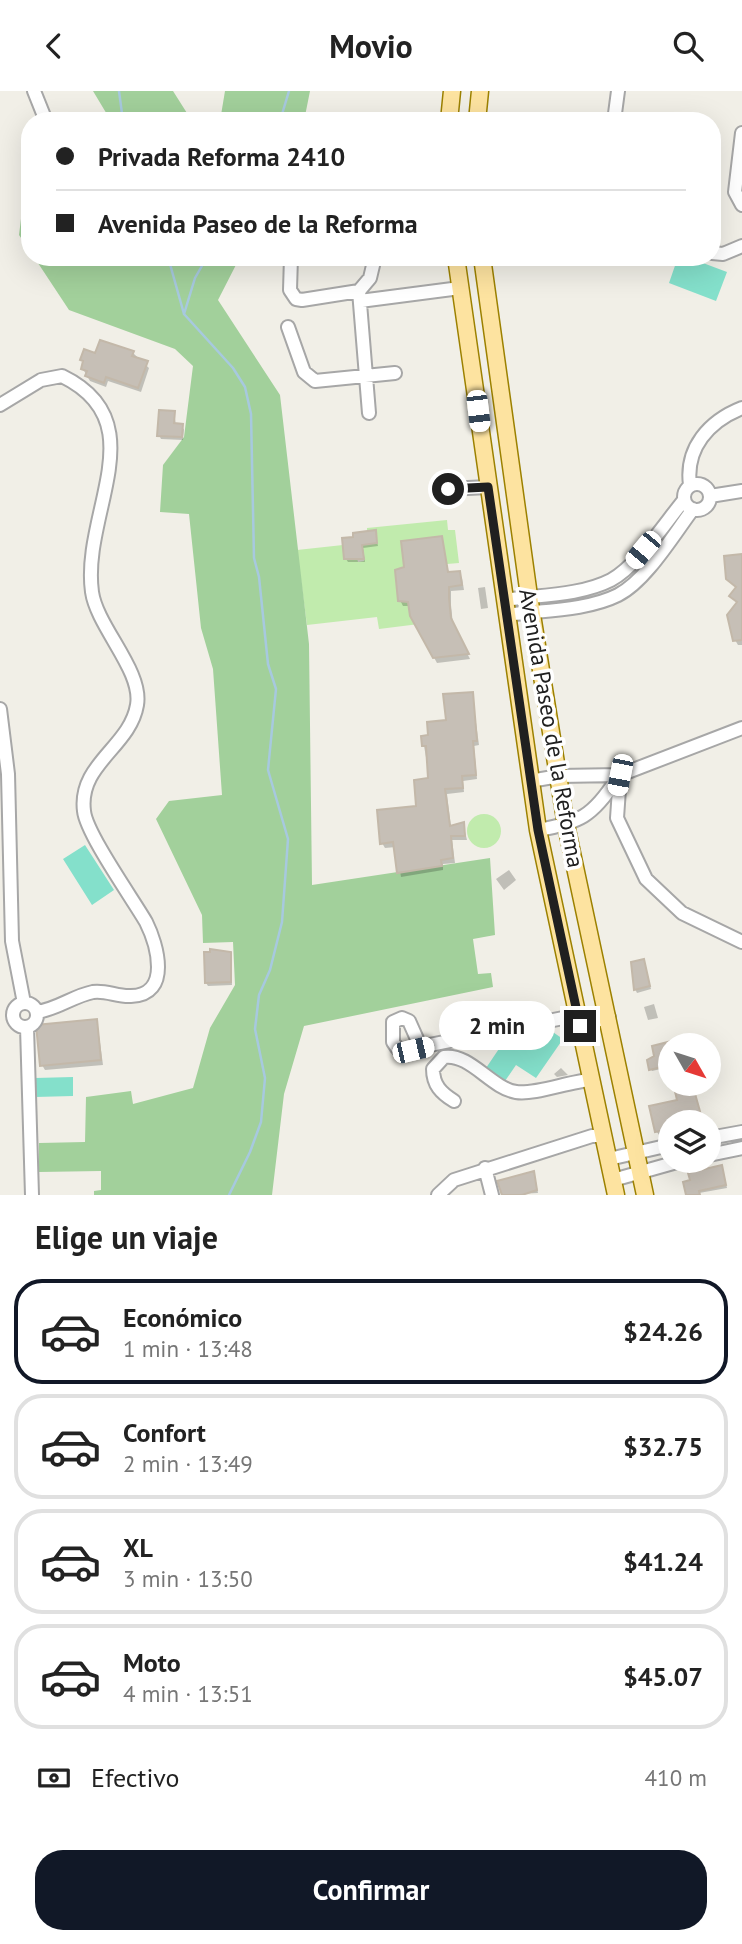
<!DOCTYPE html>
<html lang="es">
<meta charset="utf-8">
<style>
:root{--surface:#fff;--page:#f6f6f6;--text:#222;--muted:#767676;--line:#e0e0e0;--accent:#111827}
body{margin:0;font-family:"PT Sans",sans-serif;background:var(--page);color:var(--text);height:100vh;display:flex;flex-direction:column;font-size:26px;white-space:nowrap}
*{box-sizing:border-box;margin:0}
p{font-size:23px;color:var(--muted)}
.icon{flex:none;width:38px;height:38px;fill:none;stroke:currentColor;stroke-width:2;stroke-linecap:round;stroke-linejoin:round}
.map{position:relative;height:1104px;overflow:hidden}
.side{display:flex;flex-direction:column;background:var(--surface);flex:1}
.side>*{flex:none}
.guide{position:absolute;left:21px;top:21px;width:700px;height:154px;border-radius:28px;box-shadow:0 7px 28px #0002;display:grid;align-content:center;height:154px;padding:0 35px;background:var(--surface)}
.needle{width:46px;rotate:129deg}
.fabs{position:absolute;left:658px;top:942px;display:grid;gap:14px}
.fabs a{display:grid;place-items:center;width:63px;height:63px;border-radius:50%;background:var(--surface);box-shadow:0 7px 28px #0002;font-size:35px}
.end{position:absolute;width:32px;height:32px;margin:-16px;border:9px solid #202020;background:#fff;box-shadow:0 0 0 4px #fff}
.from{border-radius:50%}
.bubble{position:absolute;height:49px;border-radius:24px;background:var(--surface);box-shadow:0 7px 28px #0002;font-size:23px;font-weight:800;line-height:49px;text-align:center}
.car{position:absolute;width:21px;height:42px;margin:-21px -10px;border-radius:9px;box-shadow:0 0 5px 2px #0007;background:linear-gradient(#fff 24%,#345 0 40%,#fff 0 76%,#345 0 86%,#fff 0)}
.guide b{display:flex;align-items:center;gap:24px;height:66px;font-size:26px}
.guide b+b{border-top:2px solid var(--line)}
.guide i{width:18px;height:18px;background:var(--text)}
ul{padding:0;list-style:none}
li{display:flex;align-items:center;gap:21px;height:105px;margin:0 14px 10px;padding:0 21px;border:4px solid var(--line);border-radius:28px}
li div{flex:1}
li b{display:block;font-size:26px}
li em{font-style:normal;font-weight:800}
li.current{border-color:var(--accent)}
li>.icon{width:63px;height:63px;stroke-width:1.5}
h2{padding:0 35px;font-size:32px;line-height:84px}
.pay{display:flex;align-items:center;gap:18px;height:77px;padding:0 35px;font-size:26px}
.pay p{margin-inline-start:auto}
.button{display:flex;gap:14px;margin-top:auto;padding:14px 35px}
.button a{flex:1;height:80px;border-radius:28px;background:var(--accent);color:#fff;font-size:28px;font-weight:800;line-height:80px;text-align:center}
header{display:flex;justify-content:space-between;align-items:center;height:91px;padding:0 35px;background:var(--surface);font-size:32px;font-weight:800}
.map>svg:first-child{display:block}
.grass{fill:#c1ebad}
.forest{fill:#a2d09b}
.pitch{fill:#84e0cb}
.shadow{fill:#0003}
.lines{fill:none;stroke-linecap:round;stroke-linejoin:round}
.stream{stroke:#a7c9df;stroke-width:2.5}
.building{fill:#c6bfb6;stroke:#c3b8a9;stroke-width:2}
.minor-casing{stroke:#a7a7a7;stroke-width:16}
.major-casing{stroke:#9c8100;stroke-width:19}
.minor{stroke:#fff;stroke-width:12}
.major{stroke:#fde3a0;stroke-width:16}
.route{stroke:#202020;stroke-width:9}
.labels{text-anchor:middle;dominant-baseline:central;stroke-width:7;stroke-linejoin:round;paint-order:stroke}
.street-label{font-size:23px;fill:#202020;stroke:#fff}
</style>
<header><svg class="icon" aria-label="back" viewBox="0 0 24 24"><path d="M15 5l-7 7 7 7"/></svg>Movio<svg class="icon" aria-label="search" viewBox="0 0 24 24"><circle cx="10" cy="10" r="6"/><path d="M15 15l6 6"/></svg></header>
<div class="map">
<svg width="742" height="1104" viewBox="0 0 742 1104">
<rect width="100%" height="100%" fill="#f1efe7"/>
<path class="grass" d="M447,429L448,439H455L459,472L447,473L441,445L401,450L404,476L395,479L398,510L408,511L410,525L418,524L419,533L379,538L377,526L307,534L297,459L343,454L344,468L357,467L358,471L364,470L362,449L370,453L377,452L376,440H367V437Z
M467 740a17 17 0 1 1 34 0a17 17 0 1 1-34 0Z"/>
<path class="forest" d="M93,0H173L192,30H111Z
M225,0H310L304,30H220Z
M28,71L30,73V160L19,144Z
M34,166H240L218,209L280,304L309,553L312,794L490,767L495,844L473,848L478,883L491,882L493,896L304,935L284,1003L272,1104H94V1100L101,1099V1080L39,1081V1052L85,1051L86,1006L131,1000L133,1013L193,997L210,937L235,894L233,851L203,852L202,824L156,728L169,710L222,704L213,578L201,537L189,423L160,421L163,374L184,346L193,275L175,258L69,219Z"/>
<path class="pitch" d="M678,166H687L727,181L716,210L669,192Z
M85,754L114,799L92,814L63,768Z
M544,935L563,948L536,987L516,974L505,990L486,977L513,937L533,951Z
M73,986V1005L35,1006V987Z"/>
<path class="shadow" d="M133,262L149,277L141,301L108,290L106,296L90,290L83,278L96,264Z
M174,322L176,334L184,338L183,349L161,348L159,344Z
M375,441L378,455L363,457L365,471H348L346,468L355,448Z
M441,447L449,483L459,482L462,487L464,499L451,500V514L453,534L470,568L437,572L411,525L410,515H403L400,509L406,477Z
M742,465V554H738L735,549L738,513L731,505L737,498L728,488Z
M485,496L488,517L481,518L478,497Z
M472,602L479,654L474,655L477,688L463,690L464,701L447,703L451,736L463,733L467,749H452L455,772L443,773V779L401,786L396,756L385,757L382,752L418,716L430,689L424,655Z
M509,779L516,789L504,799L496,788Z
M230,862L232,894L208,895L206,892Z
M645,873L651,898L637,902L635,898Z
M654,913L658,927L648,929L644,916Z
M97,929L103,974L45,979L42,974Z
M665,956L670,976L652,980L651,978Z
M561,977L568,984L557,986L554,983Z
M675,992H692L703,1031H670V1041L659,1044L657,1041L679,1010Z
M723,1079L727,1097L688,1104Z
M535,1085L538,1102L501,1104L499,1092Z"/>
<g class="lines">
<path class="stream" d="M119,0L123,30
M280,30L289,0
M168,166L184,223L233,277L245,296L251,323L254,467L259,486L268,573L276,598L268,679L288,748L282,831L270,879L259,904L255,938L265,987L261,1031L250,1061L229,1104
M184,223L195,187L207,166"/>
</g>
<path class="building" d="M100,249L134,260L132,265L148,270L138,297L106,286L104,292L85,285L87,280L81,278L83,270L80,269L84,258L95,262Z
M159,319L175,320L174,332L183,333L182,346L157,345Z
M376,439L377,452L362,454L364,468H344L342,447L353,446V442Z
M442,445L448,481L460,480L462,494L449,496V507L451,527L469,563L433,567L410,525L408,511L398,510L395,479L404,476L401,450Z
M742,463V549L733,550L727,524L737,511L729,505L736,496L726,488L724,465Z
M473,601L477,650H473L476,684L462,685L463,697L445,698L450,735L464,731L465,745H451L453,767L441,769L442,775L397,782L393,751L380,753L377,719L416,715L414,689L428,687L426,655H422L421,645L428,644L427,631L446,629L443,603Z
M210,858L231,861V891L205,892L204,861H210Z
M644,868L650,895L634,899L631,871Z
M97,928L101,969L40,975L36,934Z
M695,944L697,954H666L670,974L649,979L647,969L654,965L652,955Z
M673,992H692L703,1031H670V1038L655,1041L649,1015L677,1009Z
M722,1074L726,1094L699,1100L700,1104H686L683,1091L690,1089L688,1082Z
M534,1080L537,1099L522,1104H502L497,1090Z"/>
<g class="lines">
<defs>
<path id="minor" d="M34,0L46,30
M614,30L618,0
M742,42L735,101L742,114
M712,162L723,163L742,155
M291,166L290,199L296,208L302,209L359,200L370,187L375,166
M359,200L369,322
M360,210L460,197
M288,236L304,281L315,290L395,282
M0,314L41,289L62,285C157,331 81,422 92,501C97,536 143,580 137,614C130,656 78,673 84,720C86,742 132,807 146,831C157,853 172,904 131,905C118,906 106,899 93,901C73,905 58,918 37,921
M684 406a13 13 0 1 1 26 0a13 13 0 1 1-26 0Z
M690,394C685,357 709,330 742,317
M448,398L488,396
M710,405L742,400
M504,509C537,504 580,505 611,489C637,475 665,432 684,409
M506,524C541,519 586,520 618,504C646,490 674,443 693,418
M0,618L8,683L12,850L24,912
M620,684L617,727L646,788L682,822L742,851
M530,690L559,685L620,684L742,637
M538,739C579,732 593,725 616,689
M13 924a12 12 0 1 1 24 0a12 12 0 1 1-24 0Z
M580,935L609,926
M27,936L32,1104
M417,948L409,930L402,927L393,931V951L397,957L405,959L578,924
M454,1010C441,1002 433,994 433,978L444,966C470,962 491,997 516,1001C535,1004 570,990 591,989
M709,1047L742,1041
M709,1064L742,1057
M609,1068L670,1054
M485,1077L492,1104
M613,1089L684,1069
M438,1104L454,1089L592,1045H603"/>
<path id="major" d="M449,30L452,0
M477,30L480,0
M456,166L538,739L616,1104
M482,166L529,505L566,734L645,1104"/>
</defs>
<use href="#minor" class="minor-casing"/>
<use href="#major" class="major-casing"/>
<use href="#minor" class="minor"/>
<use href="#major" class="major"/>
</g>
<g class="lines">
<path class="route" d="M448,398L488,396L538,739L580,935"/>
</g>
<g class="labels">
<g class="street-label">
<text transform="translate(552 637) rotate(80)">Avenida Paseo de la Reforma</text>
</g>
</g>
</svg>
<div class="fabs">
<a><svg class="needle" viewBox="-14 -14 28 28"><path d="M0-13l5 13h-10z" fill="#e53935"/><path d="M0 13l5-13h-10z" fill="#767676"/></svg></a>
<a><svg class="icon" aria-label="layers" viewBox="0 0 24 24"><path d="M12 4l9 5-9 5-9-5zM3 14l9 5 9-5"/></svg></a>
</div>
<i class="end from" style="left:448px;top:398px"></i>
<i class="end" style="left:580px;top:935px"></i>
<div class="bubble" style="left:439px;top:910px;width:116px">2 min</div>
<i class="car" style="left:478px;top:320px;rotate:173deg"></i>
<i class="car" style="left:643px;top:459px;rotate:220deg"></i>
<i class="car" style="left:620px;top:684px;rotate:191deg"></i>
<i class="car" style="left:413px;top:959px;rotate:77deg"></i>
<div class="guide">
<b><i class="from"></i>Privada Reforma 2410</b>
<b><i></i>Avenida Paseo de la Reforma</b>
</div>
</div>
<section class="side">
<h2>Elige un viaje</h2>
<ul>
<li class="current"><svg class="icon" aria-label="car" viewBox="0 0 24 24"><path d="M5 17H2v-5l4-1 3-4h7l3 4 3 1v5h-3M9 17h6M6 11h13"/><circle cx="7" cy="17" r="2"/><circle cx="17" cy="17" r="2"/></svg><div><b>Económico</b><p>1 min · 13:48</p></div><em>$24.26</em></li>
<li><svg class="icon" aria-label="car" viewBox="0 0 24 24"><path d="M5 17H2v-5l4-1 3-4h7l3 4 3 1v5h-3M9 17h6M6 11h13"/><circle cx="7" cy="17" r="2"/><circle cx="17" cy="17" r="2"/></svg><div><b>Confort</b><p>2 min · 13:49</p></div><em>$32.75</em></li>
<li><svg class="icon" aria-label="car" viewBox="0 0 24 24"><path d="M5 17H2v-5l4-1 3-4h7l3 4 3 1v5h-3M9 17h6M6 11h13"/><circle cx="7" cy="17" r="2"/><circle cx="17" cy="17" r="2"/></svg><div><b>XL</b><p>3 min · 13:50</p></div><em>$41.24</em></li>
<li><svg class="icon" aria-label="car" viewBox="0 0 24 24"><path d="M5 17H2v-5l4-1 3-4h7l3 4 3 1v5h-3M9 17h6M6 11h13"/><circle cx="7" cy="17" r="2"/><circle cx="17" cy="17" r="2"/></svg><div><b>Moto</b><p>4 min · 13:51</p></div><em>$45.07</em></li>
</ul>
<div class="pay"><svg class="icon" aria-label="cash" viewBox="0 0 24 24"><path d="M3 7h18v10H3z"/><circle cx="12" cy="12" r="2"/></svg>Efectivo<p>410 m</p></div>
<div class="button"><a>Confirmar</a></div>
</section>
